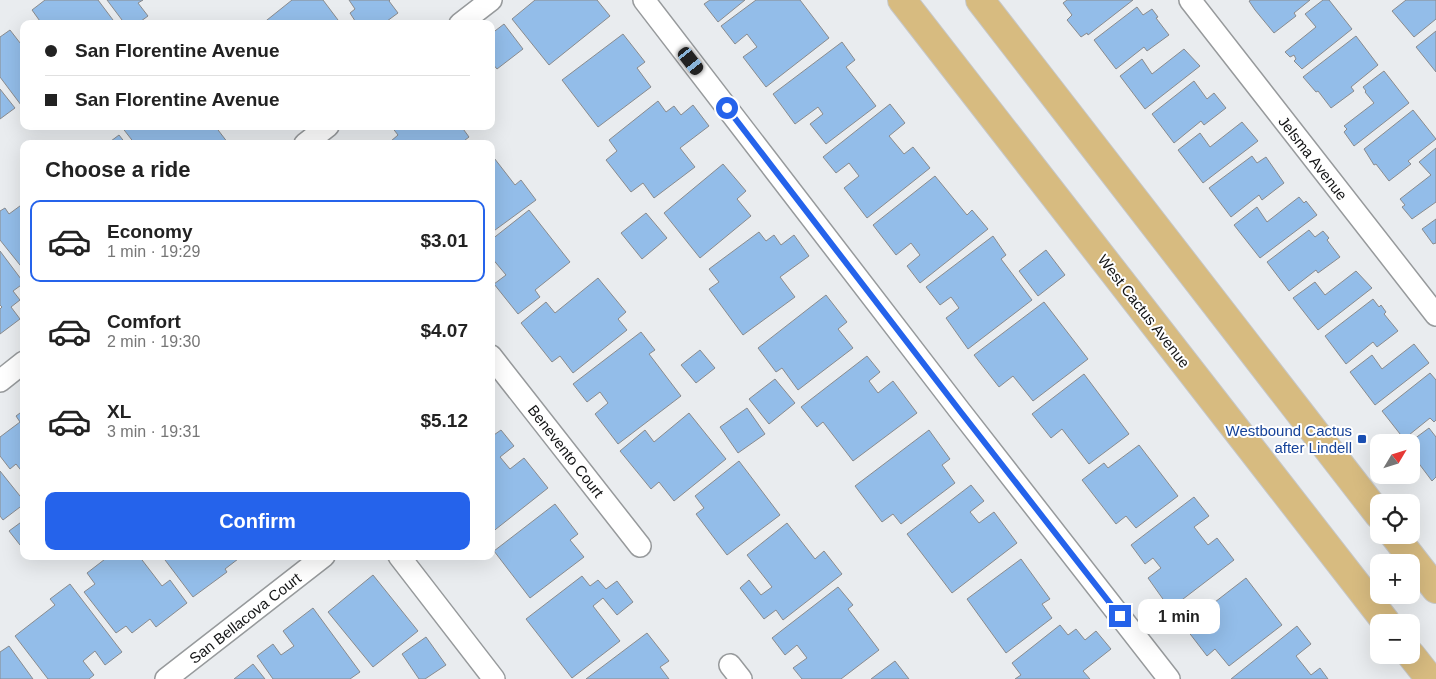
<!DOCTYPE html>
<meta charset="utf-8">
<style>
:root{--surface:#fff;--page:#f6f6f6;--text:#222;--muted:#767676;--line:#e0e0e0;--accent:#2563eb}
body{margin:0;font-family:Arial,sans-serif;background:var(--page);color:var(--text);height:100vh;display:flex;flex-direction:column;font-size:19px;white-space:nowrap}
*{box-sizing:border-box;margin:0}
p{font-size:16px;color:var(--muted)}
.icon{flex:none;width:28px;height:28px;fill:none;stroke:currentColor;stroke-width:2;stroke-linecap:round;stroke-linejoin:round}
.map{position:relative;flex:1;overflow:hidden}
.sheet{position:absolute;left:20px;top:140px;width:475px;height:420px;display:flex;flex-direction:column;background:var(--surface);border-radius:10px;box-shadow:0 5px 20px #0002}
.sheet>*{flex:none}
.top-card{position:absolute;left:20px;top:20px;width:475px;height:110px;border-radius:10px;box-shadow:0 5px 20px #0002;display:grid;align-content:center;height:110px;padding:0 25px;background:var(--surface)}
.needle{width:32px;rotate:52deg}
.controls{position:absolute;left:1370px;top:434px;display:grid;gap:10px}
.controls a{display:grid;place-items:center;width:50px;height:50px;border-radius:10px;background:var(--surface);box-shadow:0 5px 20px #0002;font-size:25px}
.end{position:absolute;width:22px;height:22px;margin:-11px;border:6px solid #2563eb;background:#fff;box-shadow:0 0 0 2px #fff}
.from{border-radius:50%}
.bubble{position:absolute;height:35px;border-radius:10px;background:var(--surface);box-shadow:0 5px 20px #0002;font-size:16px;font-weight:800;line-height:35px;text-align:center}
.car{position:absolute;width:15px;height:30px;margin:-15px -8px;border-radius:6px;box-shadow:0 0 4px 1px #0007;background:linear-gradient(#222 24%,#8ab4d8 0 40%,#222 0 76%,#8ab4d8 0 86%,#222 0)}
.top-card b{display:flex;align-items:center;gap:18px;height:48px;font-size:19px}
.top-card b+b{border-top:1px solid var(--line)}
.top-card i{width:12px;height:12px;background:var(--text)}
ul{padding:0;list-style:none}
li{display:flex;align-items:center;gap:15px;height:82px;margin:0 10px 8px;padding:0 15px;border:2px solid transparent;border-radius:10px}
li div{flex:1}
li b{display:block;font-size:19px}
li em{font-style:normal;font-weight:800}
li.selected{border-color:var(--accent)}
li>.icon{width:45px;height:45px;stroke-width:1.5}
h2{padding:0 25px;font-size:22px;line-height:60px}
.cta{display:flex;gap:10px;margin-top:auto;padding:10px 25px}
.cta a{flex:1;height:58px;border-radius:10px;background:var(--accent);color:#fff;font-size:20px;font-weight:800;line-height:58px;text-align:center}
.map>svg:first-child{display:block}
.building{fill:#93bde9;stroke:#898b8e}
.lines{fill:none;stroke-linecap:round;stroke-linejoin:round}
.minor-casing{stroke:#979a9c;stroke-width:24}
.primary-casing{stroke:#c6c7c7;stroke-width:30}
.minor{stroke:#fff;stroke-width:21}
.primary{stroke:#d7bb80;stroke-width:28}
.route{stroke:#2563eb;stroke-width:6}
.transit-dot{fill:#1a4fb4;stroke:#fff;stroke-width:2}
.labels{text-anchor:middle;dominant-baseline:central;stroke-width:4;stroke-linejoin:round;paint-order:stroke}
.street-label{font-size:15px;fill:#131415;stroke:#fff}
.transit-label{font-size:15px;fill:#164399;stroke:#fff;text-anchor:end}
</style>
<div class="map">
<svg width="1436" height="679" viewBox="0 0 1436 679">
<rect width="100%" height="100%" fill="#e9ecef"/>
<path class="building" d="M45,0H98L116,24H42L32,10Z
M107,0H143L138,3L148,16L137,24H125Z
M292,0H323L341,24H262Z
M349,0H390L389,1L398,13L383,24H357L350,13L355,9Z
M535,0H597L610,16L549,65L512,19Z
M710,0H745L718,22L704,4Z
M756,0H800L829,38L766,87L743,57L757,47L747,34L735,44L721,26Z
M1067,0H1133L1088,35L1087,33L1081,37L1067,20L1072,15L1063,3Z
M1251,0H1310L1294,13L1296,16L1274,33L1255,10L1249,1Z
M1323,0H1329L1352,29L1302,69L1294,61L1296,59L1294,55L1290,57L1285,52L1316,27L1305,14Z
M1406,0H1436V19L1414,37L1392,11Z
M1137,7L1143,15L1152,9L1158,17L1156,18L1169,35L1147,51L1144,47L1116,69L1094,40Z
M504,24L523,49L497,69L491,62V34Z
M10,30L24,48V109L0,77V37Z
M1436,31V72L1416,47Z
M623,34L645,62L637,68L651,87L598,127L562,80Z
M1356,36L1378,65L1351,87L1354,91L1331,108L1318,91L1316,92L1303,77Z
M842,42L855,60L846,67L876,106L826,144L810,124L823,114L818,107L795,124L773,94Z
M1184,49L1200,66L1145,109L1120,76L1142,59L1152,74Z
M1384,71L1409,103L1354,146L1344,132L1347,129L1344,126L1374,103L1365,92L1366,91L1363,87Z
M1194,81L1207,99L1214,93L1226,108L1204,125L1201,121L1174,143L1152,114Z
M0,89L15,108L0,119Z
M658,101L666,112L674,106L681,115L693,105L709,126L680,148L695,167L654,198L643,183L631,192L606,160L617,151L609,140Z
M890,104L905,123L889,136L904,154L913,147L930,168L867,218L844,188L859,176L849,163L836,173L823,157Z
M1413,110L1436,139L1408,161L1411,164L1389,181L1376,164L1374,165L1364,149Z
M1242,122L1258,141L1203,183L1178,150L1200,133L1210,147Z
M121,126H215L228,143L135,144Z
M391,126H461L469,137L460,144H393L391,141L398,135Z
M119,135L126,144H107Z
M1436,148V202L1412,219L1402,207L1405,205L1400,199L1431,175L1419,162Z
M491,154L515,185L521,180L536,200L491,233Z
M1252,156L1257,163L1266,157L1284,183L1262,200L1259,195L1231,217L1209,188Z
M723,164L746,191L737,199L751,216L700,258L664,213Z
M935,176L967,215L972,210L988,229L920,283L907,266L920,255L911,243L896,255L873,225Z
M1299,197L1304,203L1306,201L1317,215L1260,258L1234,225L1257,207L1267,222Z
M24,203V270L0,240V211L5,208L9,214Z
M529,210L570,262L535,290L540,297L518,314L494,284L506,275L491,257V240Z
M646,213L667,238L642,259L621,233Z
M1436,219V243L1433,244L1422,229Z
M1309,230L1315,237L1323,231L1329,238L1327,240L1340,257L1318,273L1316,270L1289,291L1267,262Z
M759,232L766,241L774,235L781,245L794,235L809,256L780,277L795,297L743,335L709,289L719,282L709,269Z
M993,236L1006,255L1001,259L1032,300L968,349L946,318L959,308L951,297L940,305L926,287Z
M1046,250L1065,275L1038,296L1019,271Z
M0,251L24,283L13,291L20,300L11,307L20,319L0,334V309L2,307L0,305Z
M1356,271L1372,288L1318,330L1293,298L1315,282L1325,295Z
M598,278L626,312L618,319L627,330L573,373L560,356L552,362L521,323L546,302L555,313Z
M826,295L847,322L838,329L853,348L798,390L782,368L776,372L758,348Z
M1373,299L1379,307L1381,305L1386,312L1384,314L1398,331L1377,347L1373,342L1346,364L1325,336Z
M1044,302L1088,359L1033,401L1013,376L999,387L974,355Z
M641,332L655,350L649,354L681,396L618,444L595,414L608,403L600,392L587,402L573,384Z
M1414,344L1429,363L1375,405L1350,372L1372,355L1382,369Z
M700,350L715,368L696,383L681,365Z
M867,356L880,372L869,381L878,393L893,381L917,413L853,461L823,422L817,427L801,407Z
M1430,373L1436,380V420L1434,422L1430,418L1404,439L1382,411Z
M1084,374L1129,434L1089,464L1062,429L1051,438L1032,414Z
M775,379L795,403L769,424L749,399Z
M747,408L765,434L738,453L720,427Z
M24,410V474L16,464L10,469L0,456V437L20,422L16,416Z
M689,413L726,459L674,501L659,482L651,489L620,451L645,430L654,442Z
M1429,428L1436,437V477L1432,481L1411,453L1410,442Z
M501,430L514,446L500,457L510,469L524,458L548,488L491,533V437Z
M929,430L950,459L942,465L955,483L901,524L893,514L882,522L855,486Z
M1139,445L1178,496L1136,528L1126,516L1116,524L1082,480L1104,463L1108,468Z
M739,461L780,515L727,555L696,514L704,508L695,496Z
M0,471L24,501V504L3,520L0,516Z
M971,485L984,501L970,512L979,523L994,512L1017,543L952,593L907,534Z
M1194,497L1209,516L1194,527L1208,545L1217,538L1234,560L1170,609L1148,578L1161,568L1153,558L1145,564L1131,545Z
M555,504L578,534L570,540L584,557L530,598L494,551Z
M24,520V550L9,531Z
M787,523L815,559L824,551L842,574L783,620L776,610L764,619L740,588L749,580L761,595L772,587L747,555Z
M109,556H139L162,586L170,580L187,603L156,627L150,619L132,633L126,626L116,633L84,592L95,584L87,573Z
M162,556H242L225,569L227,572L193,597Z
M1021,559L1050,599L1042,604L1052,618L1006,653L967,599Z
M373,575L418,631L373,667L328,612Z
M582,576L590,586L598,580L606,589L617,581L633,602L617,615L603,598L593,606L620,641L572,678L526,619Z
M1246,578L1282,625L1229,666L1215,649L1207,656L1184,626Z
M70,584L122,652L105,665L95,651L83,661L94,675L89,679H48L15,636L55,605L50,599Z
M838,587L853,605L848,609L879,650L841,679H802L793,668L807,658L797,645L785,655L772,638Z
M313,608L360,672L350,679H273L257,656L273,644L281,655L294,646L283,631Z
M1060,625L1068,635L1076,629L1085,640L1096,631L1111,649L1083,671L1090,679H1015L1021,675L1012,663Z
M1297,626L1311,644L1296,656L1311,675L1320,668L1328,679H1231Z
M647,633L669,661L660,667L669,679H586Z
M426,637L446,665L425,679H419L402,654Z
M9,646L33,679H0V652Z
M895,661L909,679H871Z
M253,664L265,679H234Z"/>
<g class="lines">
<defs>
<path id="minor" d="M644,0L960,411L1169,679
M1190,0L1436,315
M460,24L491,0
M305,144L328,126
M491,356L640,546
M0,381L24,362
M399,556L494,679
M730,665L741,679
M166,679L324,556"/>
<path id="primary" d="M902,0L1386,622
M980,0L1379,515
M1394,535L1436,589
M1411,655L1430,679"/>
</defs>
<use href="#minor" class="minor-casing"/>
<use href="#primary" class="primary-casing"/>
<use href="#minor" class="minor"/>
<use href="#primary" class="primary"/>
</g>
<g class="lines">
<path class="route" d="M727,108L960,411L1120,616"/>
</g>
<rect class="transit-dot" x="1357" y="434" width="10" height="10" rx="2.5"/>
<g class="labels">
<g class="street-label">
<text transform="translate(1313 158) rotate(52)">Jelsma Avenue</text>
<text transform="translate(1144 311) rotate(52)">West Cactus Avenue</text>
<text transform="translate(566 451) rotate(52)">Benevento Court</text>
<text transform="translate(245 618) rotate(-38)">San Bellacova Court</text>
</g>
<g class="transit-label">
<text x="1352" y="430">Westbound Cactus<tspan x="1352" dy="17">after Lindell</tspan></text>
</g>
</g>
</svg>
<div class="controls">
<a><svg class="needle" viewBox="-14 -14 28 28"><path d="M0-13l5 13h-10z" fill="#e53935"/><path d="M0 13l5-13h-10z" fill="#767676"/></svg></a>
<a><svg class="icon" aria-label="locate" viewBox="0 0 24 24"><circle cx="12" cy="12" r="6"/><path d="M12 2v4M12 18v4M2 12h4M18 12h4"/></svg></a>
<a>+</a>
<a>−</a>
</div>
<i class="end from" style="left:727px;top:108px"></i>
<i class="end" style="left:1120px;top:616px"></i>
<div class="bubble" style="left:1138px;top:599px;width:82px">1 min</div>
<i class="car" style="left:691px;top:61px;rotate:142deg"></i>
<div class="top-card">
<b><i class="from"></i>San Florentine Avenue</b>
<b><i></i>San Florentine Avenue</b>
</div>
<section class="sheet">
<h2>Choose a ride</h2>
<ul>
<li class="selected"><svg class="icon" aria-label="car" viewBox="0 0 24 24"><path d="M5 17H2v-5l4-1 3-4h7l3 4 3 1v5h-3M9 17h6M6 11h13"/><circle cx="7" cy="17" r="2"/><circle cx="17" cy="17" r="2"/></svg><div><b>Economy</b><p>1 min · 19:29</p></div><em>$3.01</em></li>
<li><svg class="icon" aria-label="car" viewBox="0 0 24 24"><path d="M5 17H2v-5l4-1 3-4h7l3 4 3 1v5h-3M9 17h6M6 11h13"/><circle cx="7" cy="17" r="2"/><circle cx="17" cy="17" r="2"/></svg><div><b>Comfort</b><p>2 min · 19:30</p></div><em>$4.07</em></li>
<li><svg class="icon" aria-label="car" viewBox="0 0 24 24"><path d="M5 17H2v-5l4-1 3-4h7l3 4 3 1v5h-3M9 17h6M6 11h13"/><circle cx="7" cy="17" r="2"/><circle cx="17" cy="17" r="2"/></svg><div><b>XL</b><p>3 min · 19:31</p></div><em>$5.12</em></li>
</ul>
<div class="cta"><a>Confirm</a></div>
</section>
</div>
